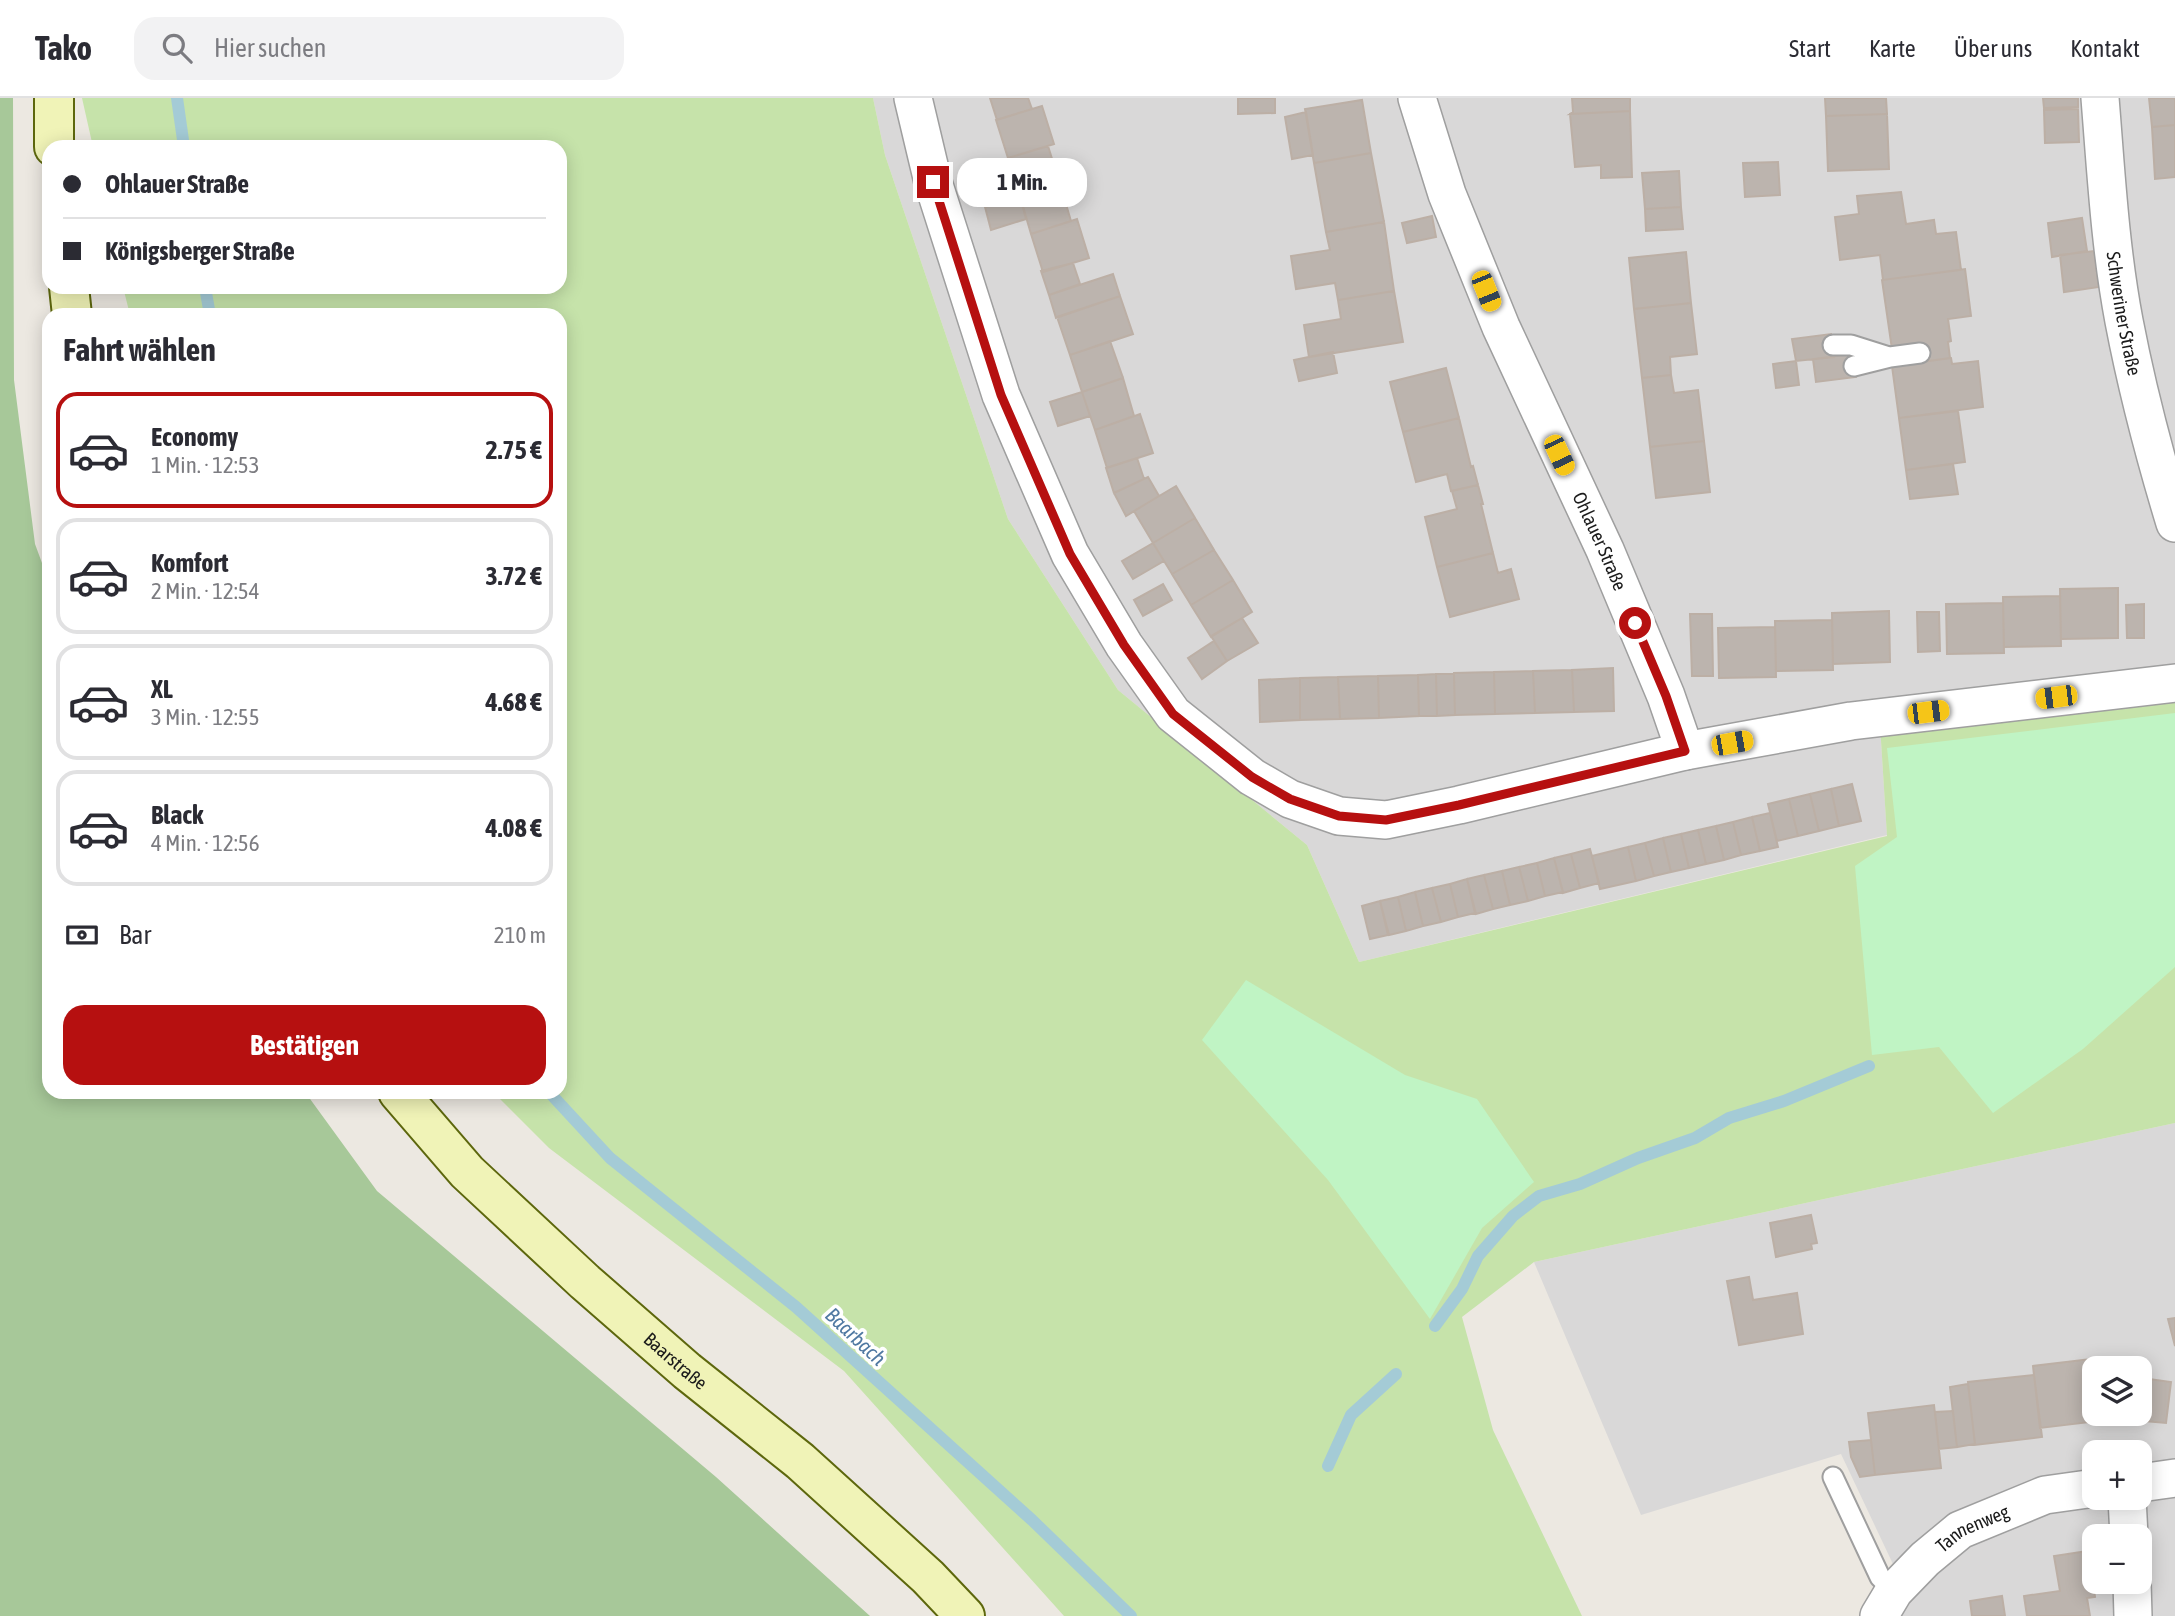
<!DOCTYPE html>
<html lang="de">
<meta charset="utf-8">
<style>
:root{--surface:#fff;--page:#f2f2f3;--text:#2b2b33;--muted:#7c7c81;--line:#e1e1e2;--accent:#b61010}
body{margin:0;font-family:"Asap Condensed",sans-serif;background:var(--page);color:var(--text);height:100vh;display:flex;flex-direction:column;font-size:26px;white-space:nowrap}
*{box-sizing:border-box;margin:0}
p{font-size:23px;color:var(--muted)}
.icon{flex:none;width:38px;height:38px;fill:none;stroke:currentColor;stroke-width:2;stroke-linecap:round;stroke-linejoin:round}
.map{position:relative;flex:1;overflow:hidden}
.drawer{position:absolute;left:42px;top:210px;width:525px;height:791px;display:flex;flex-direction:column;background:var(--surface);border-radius:21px;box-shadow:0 4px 18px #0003}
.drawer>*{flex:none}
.banner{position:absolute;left:42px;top:42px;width:525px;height:154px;border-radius:21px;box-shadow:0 4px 18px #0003;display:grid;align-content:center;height:154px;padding:0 21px;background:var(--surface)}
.fabs{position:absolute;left:2082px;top:1258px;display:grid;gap:14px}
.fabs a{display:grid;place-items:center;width:70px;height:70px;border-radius:14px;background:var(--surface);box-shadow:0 4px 18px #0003;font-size:35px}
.end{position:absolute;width:32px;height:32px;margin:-16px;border:9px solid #b61010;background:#fff;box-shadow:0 0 0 4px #fff}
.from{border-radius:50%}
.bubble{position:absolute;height:49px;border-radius:21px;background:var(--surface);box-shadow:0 4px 18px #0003;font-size:23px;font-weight:700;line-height:49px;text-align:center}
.car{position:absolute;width:21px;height:42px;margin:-21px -10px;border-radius:9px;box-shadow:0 0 5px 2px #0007;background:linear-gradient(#f5c518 24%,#345 0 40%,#f5c518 0 76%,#345 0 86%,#f5c518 0)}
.banner b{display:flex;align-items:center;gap:24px;height:66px;font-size:26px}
.banner b+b{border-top:2px solid var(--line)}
.banner i{width:18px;height:18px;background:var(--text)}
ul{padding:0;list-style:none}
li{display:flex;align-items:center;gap:21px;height:116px;margin:0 14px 10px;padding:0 7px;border:4px solid var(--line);border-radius:21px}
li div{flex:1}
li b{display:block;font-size:26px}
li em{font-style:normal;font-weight:700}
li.on{border-color:var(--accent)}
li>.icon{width:63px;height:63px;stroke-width:1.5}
h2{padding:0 21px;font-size:32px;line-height:84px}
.pay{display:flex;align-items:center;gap:18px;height:77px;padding:0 21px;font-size:26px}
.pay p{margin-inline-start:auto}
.primary-button{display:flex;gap:14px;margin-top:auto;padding:14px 21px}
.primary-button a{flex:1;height:80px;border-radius:21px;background:var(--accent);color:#fff;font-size:28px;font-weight:700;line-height:80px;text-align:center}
header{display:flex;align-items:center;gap:42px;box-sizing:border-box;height:98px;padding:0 35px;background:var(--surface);border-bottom:2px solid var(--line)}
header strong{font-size:33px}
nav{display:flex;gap:38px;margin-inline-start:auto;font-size:24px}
.search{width:490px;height:63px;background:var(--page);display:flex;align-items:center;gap:18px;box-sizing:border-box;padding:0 24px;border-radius:21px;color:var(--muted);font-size:26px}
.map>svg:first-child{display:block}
.residential{fill:#d9d8d8;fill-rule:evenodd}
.grass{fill:#c6e3aa}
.forest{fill:#a7c899}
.park{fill:#c0f4c4}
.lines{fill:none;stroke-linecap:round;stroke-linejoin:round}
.stream{stroke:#a4cbd6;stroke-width:12}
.building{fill:#bcb4ae;stroke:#bcafa5;stroke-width:2}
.lane-casing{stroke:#9f9f9f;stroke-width:23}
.street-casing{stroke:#9f9f9f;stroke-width:40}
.secondary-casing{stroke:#5d670d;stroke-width:42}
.lane{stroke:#fff;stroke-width:19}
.street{stroke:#fff;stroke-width:37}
.secondary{stroke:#f0f3b7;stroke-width:38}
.route{stroke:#b61010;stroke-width:9}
.labels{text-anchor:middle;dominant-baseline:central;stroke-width:7;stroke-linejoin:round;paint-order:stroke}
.street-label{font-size:19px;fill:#1b1b1b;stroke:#fff}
.water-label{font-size:21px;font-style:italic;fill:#5079a2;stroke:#fff}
</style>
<header>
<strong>Tako</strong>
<div class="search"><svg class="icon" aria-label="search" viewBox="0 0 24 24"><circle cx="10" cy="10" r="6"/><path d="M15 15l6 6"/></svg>Hier suchen</div>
<nav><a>Start</a><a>Karte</a><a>Über uns</a><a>Kontakt</a></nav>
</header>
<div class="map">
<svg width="2175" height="1518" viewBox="0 0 2175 1518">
<rect width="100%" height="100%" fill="#ece8e1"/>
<path class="residential" d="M873,0H2175V580L1880,627L1887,737L1359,864L1307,747L1118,592L1008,421L885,57Z
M2175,1025V1518H1899L1909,1500L1841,1356L1641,1417L1534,1164ZM2095,1270H2140V1316H2095ZM2095,1354H2140V1400H2095ZM2095,1438H2140V1484H2095Z"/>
<path class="grass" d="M82,0H873L885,57L1008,421L1118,592L1307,747L1359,864L1887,738L1880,627L2175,591V1025L1534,1164L1462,1219L1493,1332L1582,1518H1064L844,1273L549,1050L493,994H560V217H130L123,189H560V49H93Z"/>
<path class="forest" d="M0,0H13L14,282L35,446L49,484V994H305L377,1093L716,1379L870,1518H0Z"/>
<path class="park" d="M2175,615V869L2083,951L1993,1015L1939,949L1872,957L1855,768L1897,739L1887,650Z
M1246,882L1405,977L1477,1001L1534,1084L1482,1130L1430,1221L1328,1082L1202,942Z"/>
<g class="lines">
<path class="stream" d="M177,0L184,49
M205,189L210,217
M549,994L610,1060L796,1209L1032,1422L1131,1518
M1435,1228L1462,1191L1478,1158L1513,1118L1539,1098L1580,1086L1638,1060L1695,1040L1729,1020L1784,1003L1869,968
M1328,1368L1351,1317L1396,1276"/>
</g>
<path class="building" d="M990,0H1028L1032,11L997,22Z
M1238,0H1275V15L1238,16Z
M1572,0H1630V13L1570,16L1573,14Z
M1825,0H1886L1887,16L1826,18Z
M2043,0H2078V9L2044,10Z
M2149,0H2175V27L2152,29Z
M1362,2L1371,55L1314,65L1305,11Z
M1042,8L1054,46L1008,60L996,22Z
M2078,11L2079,44L2045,45L2044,12Z
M1630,13L1632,79L1601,80V67L1575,69L1570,16Z
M1306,14L1313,57L1292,61L1285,19Z
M1887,16L1889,71L1828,73L1826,18Z
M2175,27V79L2155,81L2152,29Z
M1048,48L1060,86L1020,98L1008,60Z
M1371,55L1384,124L1326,134L1314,65Z
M1778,64L1780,97L1745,99L1743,65Z
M1679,73L1681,109L1645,111L1642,75Z
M1012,75L1020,98L985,109L977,86Z
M1060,86L1071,123L1031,136L1020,98Z
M1901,94L1906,126L1934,122L1936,136L1956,134L1961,172L1883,182L1880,157L1840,162L1835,119L1859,116L1857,98Z
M1020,98L1026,121L991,132L985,109Z
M1681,109L1683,131L1646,133L1645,111Z
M1432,118L1436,139L1407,145L1402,125Z
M2082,120L2087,153L2052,159L2048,125Z
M1077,121L1089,160L1043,174L1031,136Z
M1384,124L1394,193L1338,202L1335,185L1296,191L1291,158L1330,152L1326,134Z
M2094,153L2099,189L2064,194L2060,157Z
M1686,154L1691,205L1634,211L1629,160Z
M1073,165L1080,186L1049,197L1041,173Z
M1965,171L1971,218L1948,221L1951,243L1948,244L1950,260L1921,264L1892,251L1882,182Z
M1113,176L1120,198L1056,220L1049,197Z
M1394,193L1403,244L1309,259L1304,227L1341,221L1338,202Z
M1120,198L1133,236L1070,257L1057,219Z
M1691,205L1697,256L1670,259L1671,277L1642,280L1634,211Z
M1831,236L1834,259L1796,263L1792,241Z
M1110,243L1123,280L1082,294L1070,257Z
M1333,254L1337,275L1299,283L1294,262Z
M1852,256L1856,279L1816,284L1813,261Z
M1951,260L1952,266L1978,263L1983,309L1899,320L1892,268Z
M1796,263L1799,287L1776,290L1773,266Z
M1446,270L1459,320L1403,334L1390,284Z
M1671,277L1674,295L1698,292L1704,343L1650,349L1642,280Z
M1123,280L1134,318L1095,332L1082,294Z
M1082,294L1090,318L1058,328L1050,304Z
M1958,313L1965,364L1906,372L1899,320Z
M1140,316L1153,355L1107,370L1095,332Z
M1459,320L1471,369L1473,368L1478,387L1451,393L1447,376L1416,384L1403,334Z
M1704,343L1710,394L1656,400L1650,349Z
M1137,360L1144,381L1114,395L1106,370Z
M1953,366L1958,396L1910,401L1906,372Z
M1148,379L1159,398L1126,418L1114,395Z
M1478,387L1483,406H1481L1493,455L1437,469L1425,419L1457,411L1452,393Z
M1176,388L1195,420L1153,445L1134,413Z
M1195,420L1214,452L1172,476L1153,445Z
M1153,445L1164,463L1133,481L1122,463Z
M1214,452L1233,482L1191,507L1172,476Z
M1493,455L1498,475L1511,471L1519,501L1450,519L1437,469Z
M1233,482L1252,514L1211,539L1191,507Z
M1163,486L1172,502L1143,518L1134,502Z
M2118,490V540L2061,541L2060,491Z
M2060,498L2061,548L2004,549L2003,499Z
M2003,505L2004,555L1947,556L1946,506Z
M2144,506V540H2127L2126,507Z
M1889,513L1890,564L1833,566L1832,515Z
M1917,514H1939L1940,553L1918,554Z
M1690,516H1712L1713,578H1692Z
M1242,520L1258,545L1227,563L1211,538Z
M1832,522L1833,572L1776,573L1775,523Z
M1775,529L1776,579L1719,580L1718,530Z
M1214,543L1227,563L1202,581L1188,560Z
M1613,570L1614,613L1574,614L1572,572Z
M1572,572L1574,614L1535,615L1533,573Z
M1533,573L1535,615L1495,616L1494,574Z
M1494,574L1495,616L1455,617L1454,575Z
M1436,576H1454L1455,617L1437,618Z
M1436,576L1437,618H1419L1418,577Z
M1418,577L1419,618L1379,620L1378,578Z
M1378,578L1379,620L1340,621L1338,579Z
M1338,579L1340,621L1300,622V580Z
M1300,580V622L1260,624L1259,582Z
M1852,686L1861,723L1839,728L1831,691Z
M1831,691L1839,728L1819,733L1810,696Z
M1810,696L1819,733L1798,738L1789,701Z
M1789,701L1798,738L1777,743L1768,706Z
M1770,715L1778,749L1760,753L1752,719Z
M1752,719L1760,753L1741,757L1733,724Z
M1733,724L1741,757L1724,762L1716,728Z
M1716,728L1724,762L1706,766L1698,732Z
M1698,732L1706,766L1689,770L1681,736Z
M1681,736L1689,770L1671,774L1663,740Z
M1663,740L1671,774L1654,778L1645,745Z
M1645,745L1654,778L1636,783L1628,749Z
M1628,749L1636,783L1600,791L1592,758Z
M1590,751L1599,785L1580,790L1571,756Z
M1571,756L1580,790L1563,795L1554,760Z
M1554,760L1563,794L1545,798L1537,765Z
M1537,765L1545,798L1528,803L1519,769Z
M1519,769L1528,803L1510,807L1502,773Z
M1502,773L1510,807L1493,811L1484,777Z
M1484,777L1493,811L1476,816L1467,781Z
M1467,781L1475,815L1458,819L1450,786Z
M1450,786L1458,819L1441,824L1432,790Z
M1432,790L1441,824L1423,828L1415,794Z
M1415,794L1423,828L1406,833L1398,799Z
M1398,799L1406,833L1389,837L1380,803Z
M1380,803L1388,837L1370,841L1362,808Z
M1811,1117L1817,1145L1811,1146L1812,1151L1776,1159L1770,1125Z
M1749,1179L1753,1202L1797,1195L1803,1236L1739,1247L1727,1183Z
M2175,1220V1248L2168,1221Z
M2099,1260L2100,1270H2095V1316H2106L2107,1322L2040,1330L2033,1268Z
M2118,1260L2119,1270H2100L2099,1262Z
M2034,1277L2042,1339L1975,1347L1968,1284Z
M2140,1280L2149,1281L2145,1323L2127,1321L2128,1316H2140Z
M2149,1281L2171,1284L2166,1325L2145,1323Z
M1968,1286L1975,1346L1957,1349L1950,1289Z
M1934,1307L1941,1370L1875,1377L1868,1315Z
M1953,1313L1957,1349L1939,1351L1935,1314Z
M2106,1316H2124L2125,1320L2107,1322Z
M1871,1342L1875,1377L1860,1379L1851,1359L1849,1344Z
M2088,1453L2095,1499L2087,1500L2090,1518H2027L2024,1498L2060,1493L2054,1458Z
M2002,1498L2005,1518H1972L1970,1503Z"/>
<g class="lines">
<defs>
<path id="lane" d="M1833,247H1851L1889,259
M1854,268L1890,259L1920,255
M1833,1379L1880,1479L1894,1493"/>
<g id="street">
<path d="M913,0L933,84L1001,297L1070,456L1124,547L1173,616L1252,679L1290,701L1339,718L1386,722L1459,707L1685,653L1851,623L2175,585"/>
<path id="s1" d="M1417,0L1447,96L1501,229L1605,452L1666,598L1685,653"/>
<path id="s2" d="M2100,0C2106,74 2110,149 2124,223C2137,291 2155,359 2175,425"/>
<path d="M2140,1385L2175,1380"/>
<path d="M2127,1400L2129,1438"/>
<path d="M2132,1484L2133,1518"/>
<path id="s3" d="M1879,1518L1894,1493L1925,1461L1960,1432L2045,1397L2095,1390"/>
</g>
<g id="secondary">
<path d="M54,0V49"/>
<path d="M69,189L72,217"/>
<path id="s4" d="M398,994L467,1074L585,1184L687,1273L800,1363L928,1479L965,1518"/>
</g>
</defs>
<use href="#lane" class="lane-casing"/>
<use href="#street" class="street-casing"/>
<use href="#secondary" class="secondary-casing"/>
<use href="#lane" class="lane"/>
<use href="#street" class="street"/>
<use href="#secondary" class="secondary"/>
</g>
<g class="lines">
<path class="route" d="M933,84L1001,297L1070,456L1124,547L1173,616L1252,679L1290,701L1339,718L1386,722L1459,707L1685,653L1666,598L1635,525"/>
</g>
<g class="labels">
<g class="street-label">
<text stroke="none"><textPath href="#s2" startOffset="217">Schweriner Straße</textPath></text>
<text stroke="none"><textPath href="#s1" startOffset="480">Ohlauer Straße</textPath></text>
<text stroke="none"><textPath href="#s4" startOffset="387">Baarstraße</textPath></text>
<text stroke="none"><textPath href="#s3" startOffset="131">Tannenweg</textPath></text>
</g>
<g class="water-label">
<text transform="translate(856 1238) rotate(43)">Baarbach</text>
</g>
</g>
</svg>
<div class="fabs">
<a><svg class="icon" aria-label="layers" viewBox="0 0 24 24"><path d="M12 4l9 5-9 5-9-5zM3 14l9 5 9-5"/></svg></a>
<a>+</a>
<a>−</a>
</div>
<i class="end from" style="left:1635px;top:525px"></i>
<i class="end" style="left:933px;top:84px"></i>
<div class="bubble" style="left:957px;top:60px;width:130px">1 Min.</div>
<i class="car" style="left:1486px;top:193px;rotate:158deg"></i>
<i class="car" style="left:1559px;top:357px;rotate:155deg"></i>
<i class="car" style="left:2056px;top:599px;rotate:263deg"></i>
<i class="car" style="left:1928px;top:614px;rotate:83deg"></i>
<i class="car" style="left:1732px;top:645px;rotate:80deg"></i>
<div class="banner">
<b><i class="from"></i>Ohlauer Straße</b>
<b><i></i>Königsberger Straße</b>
</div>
<section class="drawer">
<h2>Fahrt wählen</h2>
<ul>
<li class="on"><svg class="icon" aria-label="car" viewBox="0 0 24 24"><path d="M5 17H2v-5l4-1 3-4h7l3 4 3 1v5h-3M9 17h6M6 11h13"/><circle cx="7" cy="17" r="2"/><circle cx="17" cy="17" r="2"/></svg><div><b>Economy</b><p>1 Min. · 12:53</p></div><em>2.75 €</em></li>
<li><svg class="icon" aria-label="car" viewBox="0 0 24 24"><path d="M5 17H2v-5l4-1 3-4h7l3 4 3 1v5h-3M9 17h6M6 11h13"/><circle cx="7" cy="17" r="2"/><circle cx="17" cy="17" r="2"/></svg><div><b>Komfort</b><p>2 Min. · 12:54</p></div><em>3.72 €</em></li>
<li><svg class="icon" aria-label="car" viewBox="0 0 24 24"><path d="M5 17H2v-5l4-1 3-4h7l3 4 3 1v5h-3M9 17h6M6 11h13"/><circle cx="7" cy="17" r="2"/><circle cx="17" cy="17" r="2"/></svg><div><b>XL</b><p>3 Min. · 12:55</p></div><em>4.68 €</em></li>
<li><svg class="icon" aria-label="car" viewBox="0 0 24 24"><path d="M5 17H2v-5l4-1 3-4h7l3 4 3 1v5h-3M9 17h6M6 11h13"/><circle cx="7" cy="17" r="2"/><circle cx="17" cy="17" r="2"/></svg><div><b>Black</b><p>4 Min. · 12:56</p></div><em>4.08 €</em></li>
</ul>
<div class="pay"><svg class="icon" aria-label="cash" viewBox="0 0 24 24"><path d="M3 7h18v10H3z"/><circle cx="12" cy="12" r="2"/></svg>Bar<p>210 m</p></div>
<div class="primary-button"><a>Bestätigen</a></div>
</section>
</div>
